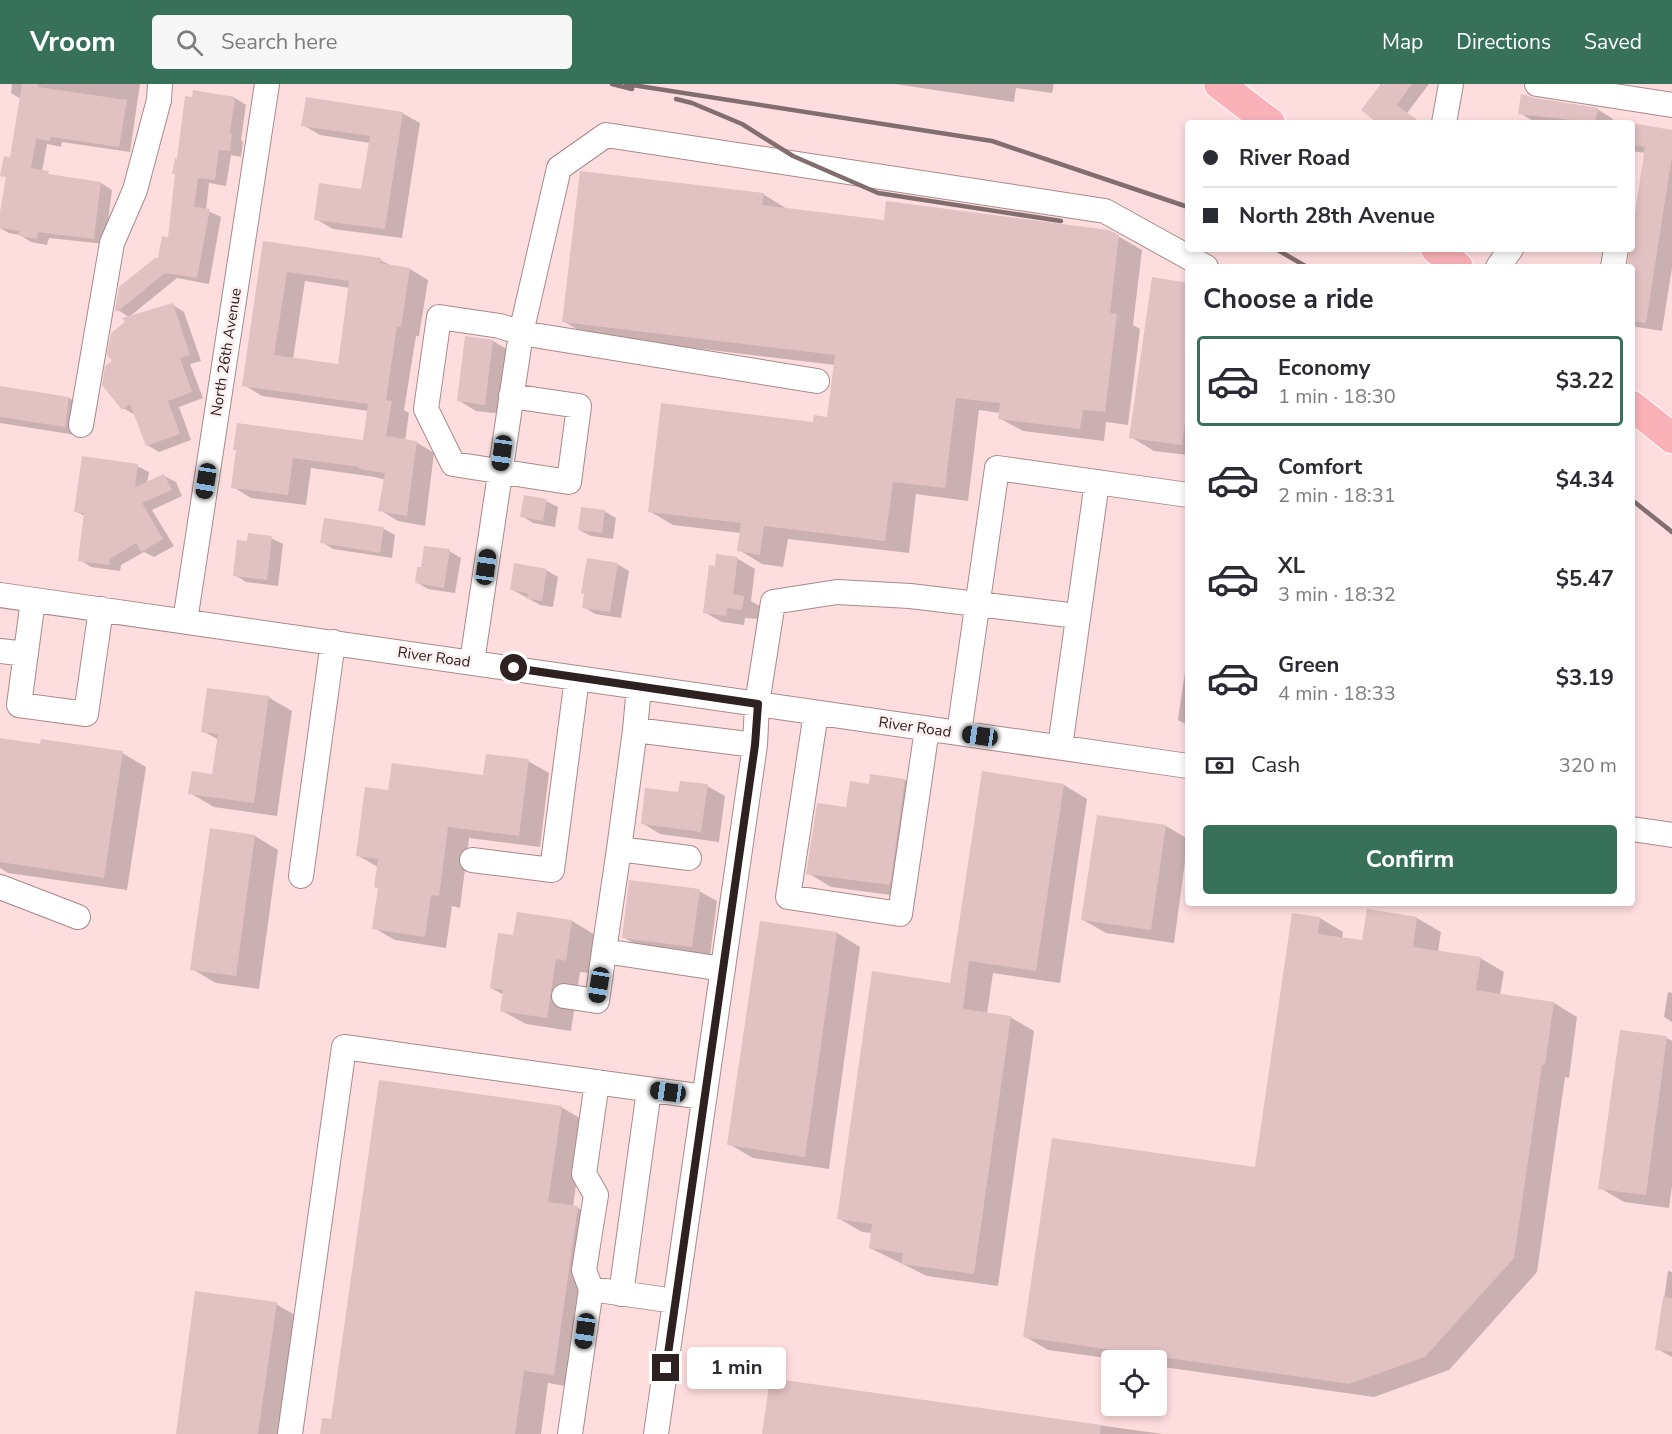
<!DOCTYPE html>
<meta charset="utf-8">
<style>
:root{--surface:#fff;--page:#f7f7f7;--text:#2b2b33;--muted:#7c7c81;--line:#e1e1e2;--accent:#37715a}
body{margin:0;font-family:"Nunito Sans",sans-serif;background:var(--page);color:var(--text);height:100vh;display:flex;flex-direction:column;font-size:22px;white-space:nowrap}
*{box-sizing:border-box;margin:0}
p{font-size:20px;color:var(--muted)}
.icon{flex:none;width:33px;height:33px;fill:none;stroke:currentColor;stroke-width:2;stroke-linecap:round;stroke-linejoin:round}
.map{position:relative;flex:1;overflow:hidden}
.panel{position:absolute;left:1185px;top:180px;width:450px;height:642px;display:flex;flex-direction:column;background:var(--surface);border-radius:6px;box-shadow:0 3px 9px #0003}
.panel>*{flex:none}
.hud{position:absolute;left:1185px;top:36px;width:450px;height:132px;border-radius:6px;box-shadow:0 3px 9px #0003;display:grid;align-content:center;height:132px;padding:0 18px;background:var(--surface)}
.buttons{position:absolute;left:1101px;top:1266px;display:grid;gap:12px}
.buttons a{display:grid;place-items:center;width:66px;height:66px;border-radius:6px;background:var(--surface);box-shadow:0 3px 9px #0003;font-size:30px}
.end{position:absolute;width:27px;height:27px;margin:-14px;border:8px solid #2d2122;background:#fff;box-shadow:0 0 0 3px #fff}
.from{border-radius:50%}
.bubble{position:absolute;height:42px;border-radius:6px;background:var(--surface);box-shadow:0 3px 9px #0003;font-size:20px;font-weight:700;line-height:42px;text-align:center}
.car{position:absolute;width:18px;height:36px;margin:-18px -9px;border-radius:8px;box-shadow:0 0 4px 2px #0007;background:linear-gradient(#222 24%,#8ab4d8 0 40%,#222 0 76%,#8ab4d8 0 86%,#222 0)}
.hud b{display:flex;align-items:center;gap:21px;height:57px;font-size:22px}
.hud b+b{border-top:2px solid var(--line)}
.hud i{width:15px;height:15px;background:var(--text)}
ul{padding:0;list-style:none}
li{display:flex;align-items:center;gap:18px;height:90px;margin:0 12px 9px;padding:0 6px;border:3px solid transparent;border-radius:6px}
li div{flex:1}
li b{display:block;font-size:22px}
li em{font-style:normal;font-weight:700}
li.active{border-color:var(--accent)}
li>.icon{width:54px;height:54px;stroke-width:1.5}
h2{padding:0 18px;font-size:27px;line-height:72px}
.pay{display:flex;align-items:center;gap:15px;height:66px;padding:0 18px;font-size:22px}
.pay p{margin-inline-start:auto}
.button{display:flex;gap:12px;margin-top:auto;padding:12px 18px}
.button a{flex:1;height:69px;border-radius:6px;background:var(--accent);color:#fff;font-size:24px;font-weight:700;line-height:69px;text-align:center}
header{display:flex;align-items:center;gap:36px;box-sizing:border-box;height:84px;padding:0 30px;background:var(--accent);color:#fff}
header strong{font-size:28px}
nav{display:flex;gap:33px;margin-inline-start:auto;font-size:21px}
.search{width:420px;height:54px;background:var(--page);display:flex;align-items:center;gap:15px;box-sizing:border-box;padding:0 21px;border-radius:6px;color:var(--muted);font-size:22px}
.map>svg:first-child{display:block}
.shadow{fill:#0003;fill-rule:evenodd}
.building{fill:#e2c1c2;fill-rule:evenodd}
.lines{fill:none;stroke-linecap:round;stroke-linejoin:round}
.minor-casing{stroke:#a88a8b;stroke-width:26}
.major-casing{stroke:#fff;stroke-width:32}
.minor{stroke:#fff;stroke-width:24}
.major{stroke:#fbb1b8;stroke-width:30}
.rail{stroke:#826e6f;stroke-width:4.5}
.route{stroke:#2d2122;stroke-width:8}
.labels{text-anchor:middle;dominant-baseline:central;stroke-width:5;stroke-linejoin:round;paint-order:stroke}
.street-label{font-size:15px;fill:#2d2122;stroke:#fdf0f0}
</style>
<header>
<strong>Vroom</strong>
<div class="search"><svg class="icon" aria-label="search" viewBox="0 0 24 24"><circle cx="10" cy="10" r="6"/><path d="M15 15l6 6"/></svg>Search here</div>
<nav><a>Map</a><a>Directions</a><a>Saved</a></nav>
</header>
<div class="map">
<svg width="1672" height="1350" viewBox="0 0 1672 1350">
<rect width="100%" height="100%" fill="#feddde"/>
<path class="shadow" d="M12,0H140L130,68L62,58L61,63L47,60L42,88L56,93L101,99L112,106L105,160L49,154L47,161L31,158L20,151L9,149L0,144L7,94L2,91L11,75L21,15L11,9Z
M895,0H1054L1052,9L1016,4L1014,18Z
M1380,0H1429L1407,29L1421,39H1380Z
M195,8L235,14L246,21L241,56L243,58L241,73L231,71L226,102L209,99L206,126L221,133L209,200L177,194L129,233L118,226L159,176L169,155L178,77Z
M1534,16L1597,25L1613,35V38L1622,39H1536L1520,29Z
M402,29L420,39L402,154L333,145L316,135L363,107L370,59L320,51L303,41Z
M1632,41L1672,47V184L1662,247L1637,243L1632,241V183H1628L1646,69L1632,67Z
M763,110L787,125L885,137L1109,147L1142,166L1133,241L1140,245L1128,341L1106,338L1104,357L1023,347L999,334L1000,329L979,326L968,417L916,410L909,469L788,455L783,483L762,480L739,466L741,449L673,441L649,427L815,339L829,334L835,281L587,251L563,237Z
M264,159L380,176L392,182L410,185L428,196L419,252H416L404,326L409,329L405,357L416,358L434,369L425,442L398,437L380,426L386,396L375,393L311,384L306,421L251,414L233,403L238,367L235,365L364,358L369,327L262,312L244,301ZM305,197L350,204L339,281L293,275Z
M1188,200V371L1154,367L1131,353Z
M173,221L184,228L201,277L190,280L203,314L179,323L191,356L159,368L147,361L135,331L123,324Z
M493,257L510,267L503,330L476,327L458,316Z
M0,304L69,314L86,324L82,352L0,339Z
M137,382L149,388L147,399L164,392L176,398L182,412L152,426L174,462L154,473L144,468L121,481L120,487L91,483L80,476L85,432L75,427Z
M546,417L558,423L555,443L533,439L522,432Z
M604,427L616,434L613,455L591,452L579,446Z
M384,445L395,451L392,474L333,465L322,458Z
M271,454L283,460L278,502L246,498L235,491L249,458Z
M449,467L461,474L455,509L428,505L416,498Z
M738,475L755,485L751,517L761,523L759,535L745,534L744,541L722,538L704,528L716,483Z
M617,480L629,487L621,534L595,530L584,523L586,510Z
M546,486L558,493L553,523L540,521L511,505Z
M1188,567V641L1178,636Z
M268,613L292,627L277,732L214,723L190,709L214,691L219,656L203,647Z
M41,662L122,669L146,683L127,806L8,789L0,784V667Z
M528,677L549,689L540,763L469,754L460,824L452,822L446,864L395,856L374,844L379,805L375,803L378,783L357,771L389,708L485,693Z
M872,692L905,696L928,710L913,814L831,803L808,789L848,725L870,702Z
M1064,701L1087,715L1060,899L993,889L987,930L1010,933L1034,947L998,1202L927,1192L870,1164L872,1149L862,1148L838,1134L951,900Z
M707,702L725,712L719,758L660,750L642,739Z
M1166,742L1188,755L1174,859L1106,849L1083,836Z
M255,752L278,766L259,905L216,899L192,885Z
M699,807L717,817L710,872L641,863L623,853Z
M1368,827L1417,834L1441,848L1438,868L1480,874L1504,888L1500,911L1554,919L1577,933L1569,994L1565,993L1537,1188L1449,1286L1374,1313L1156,1282V1276H1121L1048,1266L1024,1252L1257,1085L1320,834L1343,848L1342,855L1363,858Z
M572,837L595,851L590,889L580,888L571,947L526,940L502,927L504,911L491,904L514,853Z
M761,838L837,849L860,863L829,1085L753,1074L729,1060Z
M1668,908L1672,909V938L1664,933Z
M1621,947L1667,954L1672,957V1102L1669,1124L1624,1118L1600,1104Z
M561,1023L585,1037L573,1123L578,1124L601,1137L578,1304L548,1299L541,1350H321Z
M1668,1187L1672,1188V1273L1657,1265Z
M276,1220L300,1234L284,1350H177Z
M771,1296L1163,1350H764Z"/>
<path class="building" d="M22,0H38V3L127,16L119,63L51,53L50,57L36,55L31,84L49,87L48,90L101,98L94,155L38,148L37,155L19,152V147L0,144V128L6,93L0,92L4,72L10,73Z
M1381,0H1412L1397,21L1420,39H1377L1361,26Z
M193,6L235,13L230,49L232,50L230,67L219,66L215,96L198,94L194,123L210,125L197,194L165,189L117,228L115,226L119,203L155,174H158L162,152L168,153L175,90H172L175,74L177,75L185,12L192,13Z
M1521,10L1535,14L1598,24L1595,39H1570L1571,36L1518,30Z
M306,13L403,28L385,145L314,136L319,99L361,105L370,52L301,42Z
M1632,39L1672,46V72L1646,239L1632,237V183H1627L1630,165H1632V148L1645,63L1632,61Z
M580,87L764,109L762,121L884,136L886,117L1109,146L1119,151L1110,229L1117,230L1105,328L1083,326L1080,345L998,335L1000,319L956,314L945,404L893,398L885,457L764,442L760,471L737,467L741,439L648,428L661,319L813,338L814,331L827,333L835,271L562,238Z
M263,157L381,174L380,179L410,184L401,243L397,242L386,316L392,317L386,352L417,357L407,432L378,427L385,389L359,385V383L293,374L288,411L231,404L236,366H233L237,339L363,356L368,320L242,302ZM287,188L349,197L338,280L274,271Z
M1152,193L1188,199V317L1182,361L1129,354Z
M173,219L190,271L180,274L192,308L168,317L180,350L146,362L130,320L122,326L102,301L105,282L112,277L107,271L111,249L125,238L122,234Z
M465,252L493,256L485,321L457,317Z
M0,302L69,313L65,343L0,333Z
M82,372L138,380L135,403L164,390L172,406L142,419L163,455L141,468L136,459L110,475L109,481L78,477L84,429L74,428Z
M524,411L547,415L543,437L520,433Z
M581,423L605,426L602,449L578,446Z
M324,434L384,443L380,469L320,459Z
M248,449L272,452L267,496L233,492L237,456L247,457Z
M424,462L450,465L444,504L415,499L417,483H421Z
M716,470L738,473L733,510L744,512L742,526L727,524L726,532L703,529L709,481L715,482Z
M587,474L618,479L610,528L582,524L584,510L581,509Z
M514,479L547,485L542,517L527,515L528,509L510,506Z
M207,604L269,612L254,719L188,710L192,687L212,690L218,650L201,648Z
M0,654L40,660L41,655L123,667L104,794L0,778Z
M486,670L529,675L519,752L448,743L439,812L431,811L425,853L372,845L378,804L374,803L378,775L356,772L365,703L388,706L392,679L483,691Z
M982,687L1064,700L1036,887L969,877L963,925L1011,932L974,1190L901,1180L903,1169L869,1164L872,1140L837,1135L872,887L950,899Z
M870,690L905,695L890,801L806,790L817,719L846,723L850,697L869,700Z
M680,697L708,700L701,748L641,740L645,704L678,708Z
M1097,731L1166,741L1151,846L1081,836Z
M210,744L255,751L236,892L190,886Z
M629,796L700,805L692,863L622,854Z
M1367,825L1417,833L1413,863L1481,873L1476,906L1554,918L1545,981H1542L1514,1174L1425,1273L1349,1300L1023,1253L1052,1054L1255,1083L1292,829L1320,833L1318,850L1362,856Z
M517,828L572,836L566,877L556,875L547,934L500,927L503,906L490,904L498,849L513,851Z
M760,837L837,848L805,1073L727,1061Z
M1620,946L1667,952L1646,1111L1598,1105Z
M379,996L562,1022L548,1118L578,1122L554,1291L524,1287L515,1350H320L322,1334L331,1335Z
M195,1207L277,1218L258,1350H176Z
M1663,1213L1672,1214V1268L1655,1266Z
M770,1294L1101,1341L1100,1350H762Z"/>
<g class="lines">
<defs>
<path id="minor" d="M1537,0L1672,21
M1444,39L1451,0
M1498,183L1511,165
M1613,183L1616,165
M511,312L579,322L569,398L453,380L426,325L439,233L500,242L521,249L817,297
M81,341L112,159L135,106L159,16L160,0
M0,511L1188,682
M33,516L19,621L86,630L101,525
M185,537L267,0
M0,567L26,570
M472,578L521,249L559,84L606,51L1105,127L1206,183
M816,629L788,813L900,830L927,645
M635,646L639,603
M959,649L997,384L1188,411
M1060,663L1097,398
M1632,745L1672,751
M619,765L604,867L723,885
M689,774L619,765L635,646L755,661
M472,776L552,786L577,594
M301,792L333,558
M0,803L78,833
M564,912L597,917L604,867
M591,1205L584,1186L596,1111L584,1090L597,998
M621,1210L649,1006
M290,1350L344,963L704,1013
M570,1350L591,1205L675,1217
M656,1350L755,661L757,620L773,518L837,508L910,512L1077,532"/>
<path id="major" d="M1219,0L1270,39
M1436,165L1458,183
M1632,322L1672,354"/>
</defs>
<use href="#minor" class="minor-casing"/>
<use href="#major" class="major-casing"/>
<use href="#minor" class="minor"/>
<use href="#major" class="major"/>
<path class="rail" d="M612,0L632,5
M626,0L992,57L1188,123
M676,15L692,19L742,40L793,72L878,109L1061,137
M1276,165L1307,183
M1632,416L1672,448"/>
</g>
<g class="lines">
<path class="route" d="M514,584L758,620L755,661L666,1284"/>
</g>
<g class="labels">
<g class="street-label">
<text transform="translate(226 268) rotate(-81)">North 26th Avenue</text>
<text transform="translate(434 573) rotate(8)">River Road</text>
<text transform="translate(915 643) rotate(8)">River Road</text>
</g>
</g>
</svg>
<div class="buttons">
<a><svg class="icon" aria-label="locate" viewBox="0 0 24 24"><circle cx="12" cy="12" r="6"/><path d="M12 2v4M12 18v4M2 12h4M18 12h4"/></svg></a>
</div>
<i class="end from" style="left:514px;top:584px"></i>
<i class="end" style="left:666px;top:1284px"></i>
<div class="bubble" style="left:687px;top:1263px;width:99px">1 min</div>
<i class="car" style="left:502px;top:369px;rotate:188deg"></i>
<i class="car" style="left:206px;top:397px;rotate:189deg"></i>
<i class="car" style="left:486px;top:483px;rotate:8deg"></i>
<i class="car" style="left:980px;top:652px;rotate:278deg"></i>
<i class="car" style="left:599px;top:901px;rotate:189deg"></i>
<i class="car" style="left:668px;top:1008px;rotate:278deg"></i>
<i class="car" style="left:585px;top:1247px;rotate:188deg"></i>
<div class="hud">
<b><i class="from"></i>River Road</b>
<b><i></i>North 28th Avenue</b>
</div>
<section class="panel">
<h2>Choose a ride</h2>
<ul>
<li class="active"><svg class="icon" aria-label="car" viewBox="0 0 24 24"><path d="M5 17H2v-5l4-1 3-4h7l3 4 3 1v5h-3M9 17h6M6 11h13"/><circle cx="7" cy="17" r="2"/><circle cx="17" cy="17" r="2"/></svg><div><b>Economy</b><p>1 min · 18:30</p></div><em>$3.22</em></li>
<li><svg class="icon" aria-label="car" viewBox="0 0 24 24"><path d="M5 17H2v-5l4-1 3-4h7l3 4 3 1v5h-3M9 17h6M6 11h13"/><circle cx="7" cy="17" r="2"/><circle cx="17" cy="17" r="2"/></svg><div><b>Comfort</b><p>2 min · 18:31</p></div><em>$4.34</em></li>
<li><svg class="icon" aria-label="car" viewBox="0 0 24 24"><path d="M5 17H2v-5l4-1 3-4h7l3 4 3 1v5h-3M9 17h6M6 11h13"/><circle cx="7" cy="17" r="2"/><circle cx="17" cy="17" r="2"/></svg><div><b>XL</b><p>3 min · 18:32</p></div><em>$5.47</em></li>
<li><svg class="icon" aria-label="car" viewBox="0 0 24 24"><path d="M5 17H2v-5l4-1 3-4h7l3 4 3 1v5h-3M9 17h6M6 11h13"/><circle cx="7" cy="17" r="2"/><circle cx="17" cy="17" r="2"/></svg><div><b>Green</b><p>4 min · 18:33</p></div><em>$3.19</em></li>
</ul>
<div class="pay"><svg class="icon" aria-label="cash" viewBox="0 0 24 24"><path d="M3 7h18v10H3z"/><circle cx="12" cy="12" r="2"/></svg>Cash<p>320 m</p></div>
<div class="button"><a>Confirm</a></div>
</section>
</div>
